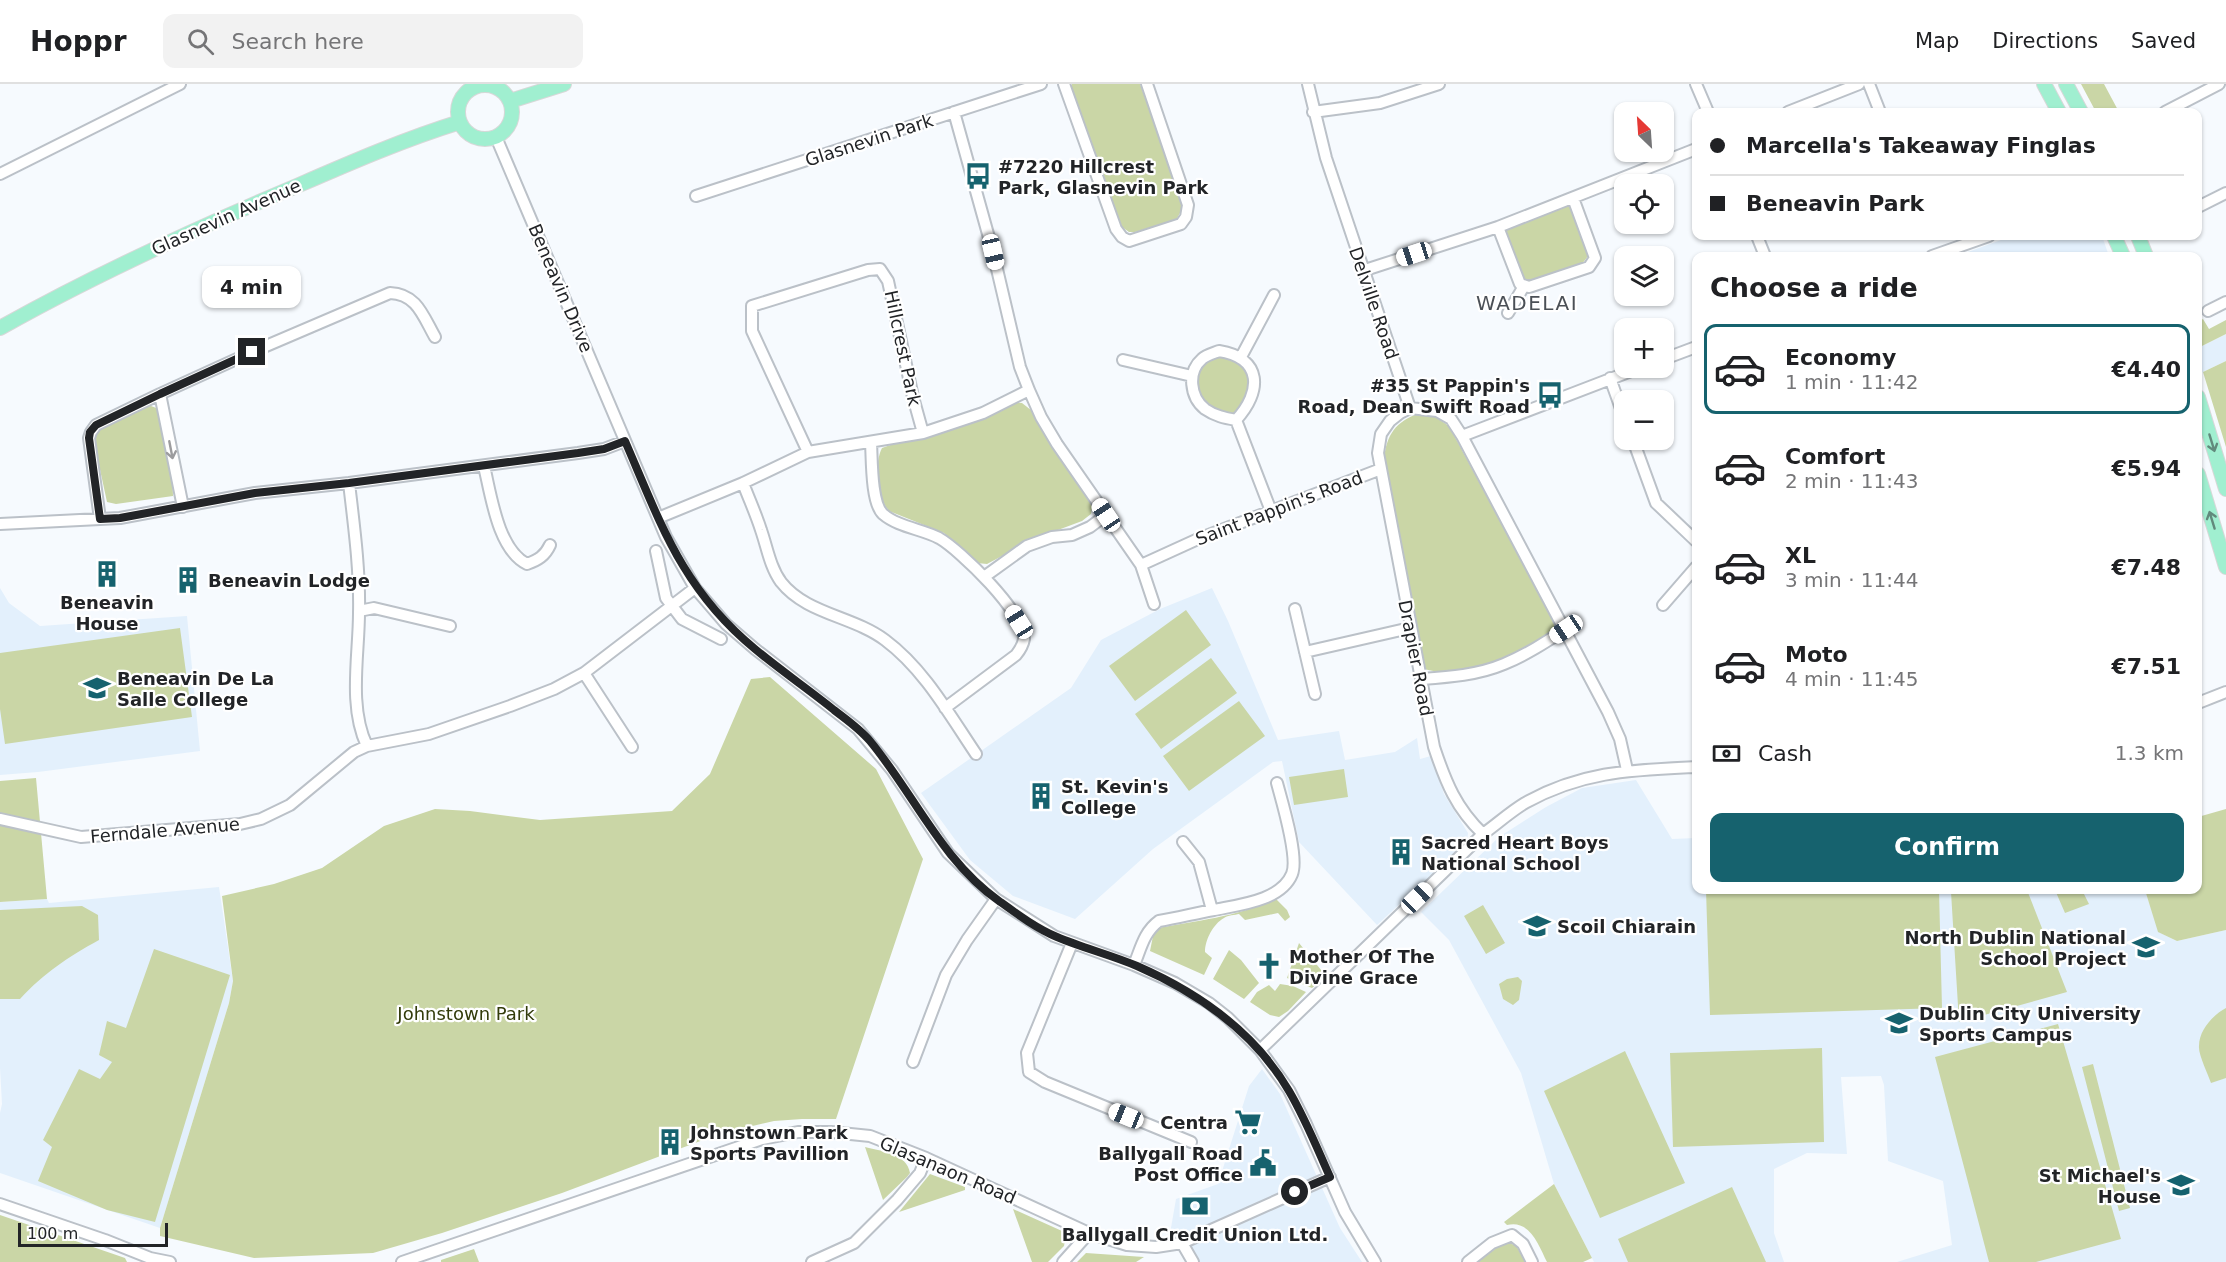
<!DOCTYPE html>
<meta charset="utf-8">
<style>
:root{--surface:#fff;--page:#f2f2f2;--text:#202124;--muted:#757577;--line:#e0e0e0;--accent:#16626e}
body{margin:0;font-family:"DejaVu Sans",sans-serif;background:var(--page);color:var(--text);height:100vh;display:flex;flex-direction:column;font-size:22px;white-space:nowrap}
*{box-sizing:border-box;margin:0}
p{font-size:20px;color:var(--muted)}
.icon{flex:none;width:33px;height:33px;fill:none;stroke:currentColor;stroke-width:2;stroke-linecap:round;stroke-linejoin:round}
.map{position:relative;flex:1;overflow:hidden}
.drawer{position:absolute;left:1692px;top:168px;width:510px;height:642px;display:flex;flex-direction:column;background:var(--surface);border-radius:12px;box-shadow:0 2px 4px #0004}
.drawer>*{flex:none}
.banner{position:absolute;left:1692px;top:24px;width:510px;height:132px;border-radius:12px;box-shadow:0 2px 4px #0004;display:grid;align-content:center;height:132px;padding:0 18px;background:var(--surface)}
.needle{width:39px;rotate:335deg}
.fabs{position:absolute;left:1614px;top:18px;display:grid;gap:12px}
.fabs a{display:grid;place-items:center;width:60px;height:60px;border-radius:12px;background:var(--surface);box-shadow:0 2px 4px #0004;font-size:30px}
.scale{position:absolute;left:18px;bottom:15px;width:150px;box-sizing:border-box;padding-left:6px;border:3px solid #222427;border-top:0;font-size:16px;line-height:21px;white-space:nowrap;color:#222427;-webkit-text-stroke:4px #fff;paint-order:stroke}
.end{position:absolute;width:27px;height:27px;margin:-14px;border:8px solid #222427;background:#fff;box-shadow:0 0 0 3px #fff}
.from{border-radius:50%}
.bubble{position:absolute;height:42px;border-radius:12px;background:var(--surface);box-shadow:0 2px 4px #0004;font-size:20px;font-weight:800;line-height:42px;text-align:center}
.car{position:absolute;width:18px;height:36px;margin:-18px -9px;border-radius:8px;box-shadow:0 0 4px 2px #0007;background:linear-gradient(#fff 24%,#345 0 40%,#fff 0 76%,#345 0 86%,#fff 0)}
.banner b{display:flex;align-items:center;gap:21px;height:57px;font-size:22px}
.banner b+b{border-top:2px solid var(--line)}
.banner i{width:15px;height:15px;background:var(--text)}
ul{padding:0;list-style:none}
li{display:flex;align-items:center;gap:18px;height:90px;margin:0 12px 9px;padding:0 6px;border:3px solid transparent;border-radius:12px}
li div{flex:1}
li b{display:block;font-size:22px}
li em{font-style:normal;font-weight:800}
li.selected{border-color:var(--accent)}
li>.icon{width:54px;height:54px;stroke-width:1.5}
h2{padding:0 18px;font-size:27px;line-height:72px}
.pay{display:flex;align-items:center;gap:15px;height:66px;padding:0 18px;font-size:22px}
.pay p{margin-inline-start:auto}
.primary-button{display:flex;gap:12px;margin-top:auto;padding:12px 18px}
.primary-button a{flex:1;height:69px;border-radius:12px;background:var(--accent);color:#fff;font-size:24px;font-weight:800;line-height:69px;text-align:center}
header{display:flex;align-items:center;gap:36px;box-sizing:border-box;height:84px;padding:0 30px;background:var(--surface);border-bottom:2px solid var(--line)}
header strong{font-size:28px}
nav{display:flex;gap:33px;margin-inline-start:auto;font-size:21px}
.search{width:420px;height:54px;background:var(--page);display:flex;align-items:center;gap:15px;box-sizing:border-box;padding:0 21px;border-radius:12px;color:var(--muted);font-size:22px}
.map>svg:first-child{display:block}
.built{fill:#e3f0fc}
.green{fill:#cad6a6}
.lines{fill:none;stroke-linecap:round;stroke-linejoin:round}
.minor-casing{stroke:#bbc1c8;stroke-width:14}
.major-casing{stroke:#d7d8d8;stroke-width:16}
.minor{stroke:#fff;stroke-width:10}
.major{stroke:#a0efd0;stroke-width:14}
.oneway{stroke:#618a7c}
.oneway2{stroke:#9c9c9e}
.route{stroke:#222427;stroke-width:8}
.labels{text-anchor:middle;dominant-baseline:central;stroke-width:4.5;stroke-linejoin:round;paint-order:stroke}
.street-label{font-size:18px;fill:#222427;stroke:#fff}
.poi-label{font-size:18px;font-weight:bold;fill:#222427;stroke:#fff;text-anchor:start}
.park-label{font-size:18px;fill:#333c0b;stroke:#fff}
.neighbourhood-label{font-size:20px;letter-spacing:1.5px;fill:#4b5056;stroke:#fff}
</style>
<header>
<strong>Hoppr</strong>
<div class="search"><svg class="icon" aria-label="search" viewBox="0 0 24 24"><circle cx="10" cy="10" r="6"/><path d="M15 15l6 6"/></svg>Search here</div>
<nav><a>Map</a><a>Directions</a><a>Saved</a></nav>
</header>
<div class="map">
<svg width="2226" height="1178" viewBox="0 0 2226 1178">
<rect width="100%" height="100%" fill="#f6fafe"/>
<path class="built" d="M2012,152H2102L2109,172H1957Z
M2226,250V277L2201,289L2198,279V262L2200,263Z
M0,504L9,519L40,542L187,532L200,667L38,688L0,691Z
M1212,504L1228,537L1278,656L1339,647L1345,676L1395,668L1417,654L1420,675L1431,672L1444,710L1468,749L1467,758L1377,841L1299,758L1282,677L1273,678L1153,765L1075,835L1013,812L970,776L921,709L1071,604L1101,556L1160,525Z
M1636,696L1672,755L1696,754V806H2145L2159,848L2177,857L2226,846V1178H1897L1952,1161L1943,1097L1888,1077L1884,1001L1881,992L1841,993L1847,1070L1807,1069L1774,1085V1149L1784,1178H1594L1554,1100L1521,989L1449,856L1421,828L1499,753L1546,723L1582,704Z
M219,803L233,897L229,919L160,1144L0,1089V1029L2,1020L0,984V818L47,815L49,819Z
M1262,985L1280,1010L1340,1144L1362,1178H1193L1182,1159L1168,1161L1176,1115L1218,1100L1249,1002Z"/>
<path class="green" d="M1072,0H1140L1184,122L1176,136L1135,148H1129L1122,143L1071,5Z
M2081,0H2104L2119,28H2096Z
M1570,118L1588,172L1582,180L1531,199L1523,196L1505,144Z
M2198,234L2199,237L2203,235L2209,245L2226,236V250L2200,263L2198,262Z
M1220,271L1229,272L1249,288C1251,304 1248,322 1233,331L1212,325L1198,312L1196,293L1204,278Z
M2226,277V363L2203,288Z
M1011,318L1022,319L1036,330L1052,363L1093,419L1091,430L1082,437L1034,455L987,480L977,479L944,449L889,427C877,414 874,379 882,364Z
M151,322L159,325L172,386L173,412L116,420L107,418L93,353C104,337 132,325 151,322Z
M1415,331L1434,332L1449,342L1557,543L1556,546C1546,553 1536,561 1525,567C1505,579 1444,595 1423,584L1384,378C1385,356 1393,339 1415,331Z
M1186,526L1211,561L1135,617L1109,582Z
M180,544L192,633L5,660L0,625V569Z
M1211,574L1237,609L1161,665L1135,630Z
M770,593L876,685L923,775L836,1035H802L774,1037L719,1050L562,1109L442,1149L373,1169L254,1174L160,1152V1144L229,919L233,897L222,812L274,800L322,784L384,742L435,725L470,727L540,736L672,727L710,690L751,595Z
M1239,617L1265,652L1189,707L1163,672Z
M1344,685L1348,713L1294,721L1289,693Z
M36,694L47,815L0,818V697Z
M2226,725V846L2177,857L2158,848L2145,806H2198V733Z
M1706,806H1939L1942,924L1710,931Z
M1959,806H2027L2067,908L1959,938L1951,808Z
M2055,806H2082L2089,820L2065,829Z
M1276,815L1287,826L1290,833L1285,837L1278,829L1245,836L1239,830C1235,831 1228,831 1224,834C1213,840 1205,856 1205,868L1212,874L1204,891L1150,867L1153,852L1158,844C1197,837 1240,832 1276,815Z
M1483,821L1505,859L1486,870L1464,832Z
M82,822L98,831L99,856C68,873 44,889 20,915H0V826Z
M1299,859L1326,892L1312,904L1287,894Z
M154,865L230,891L155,1138L107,1126L38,1097L52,1063L43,1056L79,985L100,995L112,978L99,971L107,937L126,944Z
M1229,866L1241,876L1259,899L1244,915L1213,895Z
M1518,893L1522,897L1519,916L1513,921L1503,915L1499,900L1507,895Z
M1280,900L1293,902L1306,908L1288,927L1279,933L1270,931L1250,918L1257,908L1269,901L1275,907Z
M2226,924V994L2211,999C2208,990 2198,970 2199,962C2199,946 2213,931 2226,924Z
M2058,940L2121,1155L2036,1178H1989L1935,973Z
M1822,964L1824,1058L1673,1063L1670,969Z
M1625,967L1685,1099L1600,1134L1544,1007Z
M2093,980L2130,1124L2119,1127L2082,983Z
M865,1063C880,1067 907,1069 910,1089L907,1093L883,1116Z
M930,1090L965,1103V1106L899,1128Z
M1554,1100L1592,1174L1583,1178H1547C1539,1162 1530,1135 1507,1141L1504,1138Z
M1732,1103L1766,1178H1628L1618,1155Z
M1013,1125L1062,1147L1066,1151L1064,1162L1048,1178H1032Z
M0,1131L125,1174L127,1178H0Z
M1507,1159L1516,1161L1525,1178H1478L1499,1162Z
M474,1165L479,1178H441V1176Z
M1086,1169L1144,1173L1136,1178H1077Z"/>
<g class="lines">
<defs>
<path id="minor" d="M472,0L474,3
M1064,0L1116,145L1122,153L1129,157L1181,140L1186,133L1188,121L1147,0
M1308,0L1326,74L1410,324
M1696,0L1708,28
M1869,0L1880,28
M954,28L993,168L1020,283L1029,306L1041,333L1057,360L1141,481L1154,520
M1313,28L1380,19L1439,0
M1788,28L1859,0
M2165,28L2219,0
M496,53L666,453L695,504L726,540L755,565L858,645L892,686L948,769L996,815L1054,852L1134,881L1175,899L1209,919L1228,934L1260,966L1289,1006L1306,1040L1345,1128L1375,1178
M0,90L180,0
M696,112L1041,0
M2198,123L2226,109
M1498,143L1520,200L1529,203L1589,183L1595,174L1573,114
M1757,152L1765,172
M1932,172L1989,152
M1362,187L1498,143L1696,65
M2208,227L2226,218
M1508,229L1524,202
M1219,267C1263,274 1262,308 1236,336C1225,334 1215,332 1205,325C1190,313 1187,288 1202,275C1206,271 1214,269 1219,267Z
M1241,273L1274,211
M1664,275L1696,263
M1123,276L1192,292
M1610,294L1624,333
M160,310L183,423
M1236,336L1271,427
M1462,352L1639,284
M1633,356L1656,419L1696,457
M871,358C872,375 871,419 883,430C898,443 922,445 939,454C960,466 1025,529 1024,555C1023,561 1020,566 1016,571L945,624
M808,368L752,247V222L868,186L880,185L888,197L913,313L923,349
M484,382C491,411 498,466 527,480C538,476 545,472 550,461
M349,399C354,442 360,485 359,529C359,571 348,622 367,662
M743,399C749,415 756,430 761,446C767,463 770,483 781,498C806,530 853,532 885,556C924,585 949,630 976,670
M658,434L743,399L808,368L923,349L983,329L1029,306
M100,435L89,354L91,348L96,341L160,310L252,268L390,209C417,210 423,232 435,253
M0,440L120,434L255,409L349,399L578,369L604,365L625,357
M656,467L666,514L682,535L721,555
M1141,481L1198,455L1381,385
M984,493L1027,462L1052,453L1072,451L1090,443L1106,431
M1663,521L1696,483
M1295,525L1315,610
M359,527L374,524L450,542
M1305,568L1410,544
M584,589L632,663
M1421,595C1449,593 1478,591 1504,580C1526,571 1546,558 1566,545
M2198,619L2226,608
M0,735L81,753L240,740L261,735L290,721L354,668L367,662L429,650L510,622L554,605L584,589L695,504
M1483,750C1456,724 1446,699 1434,663L1378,369L1381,350L1390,337L1400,329L1410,324L1437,327L1451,335L1462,352L1608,628L1620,655L1627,686
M1183,758L1199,778L1212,826
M1072,859L1027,969L1029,988L1045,998L1191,1058
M1134,881C1141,864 1144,848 1159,837C1178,834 1196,829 1214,826C1238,821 1281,817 1292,790C1299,773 1282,718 1277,699
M1260,966L1483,750C1497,740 1510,728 1525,719C1582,687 1632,686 1696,683
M913,978L946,891L967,856L996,815
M0,1120L105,1156L150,1174L170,1178
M1182,1159L1193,1178
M402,1178L762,1055L798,1048H831L870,1052L926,1074L1089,1149L1127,1161L1156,1163L1182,1159L1330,1093
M812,1178L854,1159L897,1116L920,1089L926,1074
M1063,1178L1089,1149
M1468,1178L1492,1159L1512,1151L1523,1160L1532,1178"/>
<path id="major" d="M2044,0L2059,28
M2066,0L2081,28
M458 28a27 27 0 1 1 54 0a27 27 0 1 1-54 0Z
M510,17L564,0
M2114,152L2123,172
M2138,152L2146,172
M0,244C96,190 197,144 299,101C352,78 405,55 460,38
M2198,313L2226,405
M2198,390L2226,483"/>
</defs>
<use href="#minor" class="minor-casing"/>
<use href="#major" class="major-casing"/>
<use href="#minor" class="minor"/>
<use href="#major" class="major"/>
</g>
<defs><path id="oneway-shaft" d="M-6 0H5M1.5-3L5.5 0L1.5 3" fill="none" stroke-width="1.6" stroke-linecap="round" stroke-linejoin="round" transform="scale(1.5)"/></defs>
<g class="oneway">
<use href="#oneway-shaft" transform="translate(2212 359) rotate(73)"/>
<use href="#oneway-shaft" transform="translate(2212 436) rotate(-107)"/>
</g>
<use class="oneway2" href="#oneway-shaft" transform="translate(171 366) rotate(79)"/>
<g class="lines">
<path class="route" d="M252,268L160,310L96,341L90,348L89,354L100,435L120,434L255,409L349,399L578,369L604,365L625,357C661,440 682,505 755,565C780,586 808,605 834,626C847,636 860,645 870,657C914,710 942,777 999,817C1017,830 1036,844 1057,853C1083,864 1111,871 1137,882C1199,909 1254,947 1289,1007C1305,1034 1317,1064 1330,1093L1295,1108"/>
</g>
<defs>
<symbol id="bus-bare" viewBox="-9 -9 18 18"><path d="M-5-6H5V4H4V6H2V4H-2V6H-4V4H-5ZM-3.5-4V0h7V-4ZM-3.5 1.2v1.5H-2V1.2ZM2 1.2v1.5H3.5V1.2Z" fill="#16626e" stroke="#fff" stroke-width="2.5" paint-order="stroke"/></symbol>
<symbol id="building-bare" viewBox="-9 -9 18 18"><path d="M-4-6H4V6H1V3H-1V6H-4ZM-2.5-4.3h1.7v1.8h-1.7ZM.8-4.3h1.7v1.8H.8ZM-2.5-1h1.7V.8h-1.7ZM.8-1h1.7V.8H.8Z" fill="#16626e" stroke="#fff" stroke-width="2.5" paint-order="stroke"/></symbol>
<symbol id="school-bare" viewBox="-9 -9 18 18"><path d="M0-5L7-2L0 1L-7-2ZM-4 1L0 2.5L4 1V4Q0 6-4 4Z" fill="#16626e" stroke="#fff" stroke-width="2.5" paint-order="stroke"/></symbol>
<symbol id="church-bare" viewBox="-9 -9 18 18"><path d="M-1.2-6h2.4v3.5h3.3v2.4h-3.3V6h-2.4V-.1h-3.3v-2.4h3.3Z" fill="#16626e" stroke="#fff" stroke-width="2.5" paint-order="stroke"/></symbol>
<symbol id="university-bare" viewBox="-9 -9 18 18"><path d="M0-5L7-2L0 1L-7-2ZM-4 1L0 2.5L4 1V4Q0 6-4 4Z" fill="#16626e" stroke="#fff" stroke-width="2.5" paint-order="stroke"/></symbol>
<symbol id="supermarket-bare" viewBox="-9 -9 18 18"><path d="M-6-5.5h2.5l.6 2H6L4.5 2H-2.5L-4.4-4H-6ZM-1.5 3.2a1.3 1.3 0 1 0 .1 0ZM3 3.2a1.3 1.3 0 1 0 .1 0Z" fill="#16626e" stroke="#fff" stroke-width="2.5" paint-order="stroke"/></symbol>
<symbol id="civic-bare" viewBox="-9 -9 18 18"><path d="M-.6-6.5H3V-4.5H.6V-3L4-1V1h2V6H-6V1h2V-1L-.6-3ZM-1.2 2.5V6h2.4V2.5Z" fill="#16626e" stroke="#fff" stroke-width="2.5" paint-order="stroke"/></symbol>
<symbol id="bank-bare" viewBox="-9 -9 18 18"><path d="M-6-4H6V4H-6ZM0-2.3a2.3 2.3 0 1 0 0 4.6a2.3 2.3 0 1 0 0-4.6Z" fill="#16626e" stroke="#fff" stroke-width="2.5" paint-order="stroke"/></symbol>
</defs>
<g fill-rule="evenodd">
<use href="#bus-bare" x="959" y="73" width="38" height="38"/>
<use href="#bus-bare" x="1531" y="292" width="38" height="38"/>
<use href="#building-bare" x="88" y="471" width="38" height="38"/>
<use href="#building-bare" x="169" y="477" width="38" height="38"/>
<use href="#school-bare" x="78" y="585" width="38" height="38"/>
<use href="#building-bare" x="1022" y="693" width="38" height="38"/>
<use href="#building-bare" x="1382" y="749" width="38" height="38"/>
<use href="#school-bare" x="1518" y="823" width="38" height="38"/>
<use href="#school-bare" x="2127" y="844" width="38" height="38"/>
<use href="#church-bare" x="1250" y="863" width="38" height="38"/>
<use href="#university-bare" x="1880" y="920" width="38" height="38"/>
<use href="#supermarket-bare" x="1229" y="1019" width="38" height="38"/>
<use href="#building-bare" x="651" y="1039" width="38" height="38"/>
<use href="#civic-bare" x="1244" y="1060" width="38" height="38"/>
<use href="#school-bare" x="2162" y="1082" width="38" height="38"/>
<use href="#bank-bare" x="1176" y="1103" width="38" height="38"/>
</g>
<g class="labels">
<g class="street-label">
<text transform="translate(869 56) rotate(-18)">Glasnevin Park</text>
<text transform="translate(226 133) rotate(-24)">Glasnevin Avenue</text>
<text transform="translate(561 204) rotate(67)">Beneavin Drive</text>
<text transform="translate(1374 219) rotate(71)">Delville Road</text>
<text transform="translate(903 264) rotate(78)">Hillcrest Park</text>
<text transform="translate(1279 424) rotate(-21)">Saint Pappin's Road</text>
<text transform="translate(1416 574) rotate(79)">Drapier Road</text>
<text transform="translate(165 746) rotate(-5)">Ferndale Avenue</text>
<text transform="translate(948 1086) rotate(23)">Glasanaon Road</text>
</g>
<g class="poi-label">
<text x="998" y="82">#7220 Hillcrest<tspan x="998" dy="21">Park, Glasnevin Park</tspan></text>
<text x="1530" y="301" text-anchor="end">#35 St Pappin's<tspan x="1530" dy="21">Road, Dean Swift Road</tspan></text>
<text x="208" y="496">Beneavin Lodge</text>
<text x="107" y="518" text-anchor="middle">Beneavin<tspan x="107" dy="21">House</tspan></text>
<text x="117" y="594">Beneavin De La<tspan x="117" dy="21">Salle College</tspan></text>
<text x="1061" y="702">St. Kevin's<tspan x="1061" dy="21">College</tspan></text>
<text x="1421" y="758">Sacred Heart Boys<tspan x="1421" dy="21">National School</tspan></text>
<text x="1557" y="842">Scoil Chiarain</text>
<text x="2126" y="853" text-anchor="end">North Dublin National<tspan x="2126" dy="21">School Project</tspan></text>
<text x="1289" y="872">Mother Of The<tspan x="1289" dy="21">Divine Grace</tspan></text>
<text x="1919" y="929">Dublin City University<tspan x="1919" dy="21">Sports Campus</tspan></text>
<text x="1228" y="1038" text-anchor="end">Centra</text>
<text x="690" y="1048">Johnstown Park<tspan x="690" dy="21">Sports Pavillion</tspan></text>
<text x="1243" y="1069" text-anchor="end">Ballygall Road<tspan x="1243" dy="21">Post Office</tspan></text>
<text x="2161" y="1091" text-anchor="end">St Michael's<tspan x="2161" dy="21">House</tspan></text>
<text x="1195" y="1150" text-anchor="middle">Ballygall Credit Union Ltd.</text>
</g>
<g class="park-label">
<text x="466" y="929">Johnstown Park</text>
</g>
<g class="neighbourhood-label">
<text x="1527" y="219">WADELAI</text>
</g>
</g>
</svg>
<div class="fabs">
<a><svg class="needle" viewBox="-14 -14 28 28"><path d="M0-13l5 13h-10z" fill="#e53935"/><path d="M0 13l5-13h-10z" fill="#757577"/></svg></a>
<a><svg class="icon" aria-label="locate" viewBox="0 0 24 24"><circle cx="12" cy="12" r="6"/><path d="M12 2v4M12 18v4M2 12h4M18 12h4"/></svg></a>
<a><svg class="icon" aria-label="layers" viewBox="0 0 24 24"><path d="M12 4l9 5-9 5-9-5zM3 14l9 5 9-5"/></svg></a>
<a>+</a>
<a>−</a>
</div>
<div class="scale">100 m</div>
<i class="end from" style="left:1295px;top:1108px"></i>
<i class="end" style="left:252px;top:268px"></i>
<div class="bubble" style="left:202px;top:182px;width:99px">4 min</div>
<i class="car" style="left:993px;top:168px;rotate:167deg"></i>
<i class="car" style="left:1414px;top:170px;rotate:252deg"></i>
<i class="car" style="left:1106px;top:431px;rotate:326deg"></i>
<i class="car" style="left:1019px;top:538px;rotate:328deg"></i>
<i class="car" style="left:1566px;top:545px;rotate:236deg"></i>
<i class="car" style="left:1417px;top:814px;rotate:46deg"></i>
<i class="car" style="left:1126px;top:1032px;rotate:292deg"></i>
<div class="banner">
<b><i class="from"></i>Marcella's Takeaway Finglas</b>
<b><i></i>Beneavin Park</b>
</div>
<section class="drawer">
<h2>Choose a ride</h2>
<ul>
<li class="selected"><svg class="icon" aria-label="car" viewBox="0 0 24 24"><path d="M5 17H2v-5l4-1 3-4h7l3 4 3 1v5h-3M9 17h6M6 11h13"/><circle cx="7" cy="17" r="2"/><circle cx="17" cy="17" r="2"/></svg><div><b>Economy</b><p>1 min · 11:42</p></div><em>€4.40</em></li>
<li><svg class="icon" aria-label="car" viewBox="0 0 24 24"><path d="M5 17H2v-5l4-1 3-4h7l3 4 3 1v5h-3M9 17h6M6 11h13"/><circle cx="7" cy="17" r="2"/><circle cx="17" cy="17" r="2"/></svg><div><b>Comfort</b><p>2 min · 11:43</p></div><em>€5.94</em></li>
<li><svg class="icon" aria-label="car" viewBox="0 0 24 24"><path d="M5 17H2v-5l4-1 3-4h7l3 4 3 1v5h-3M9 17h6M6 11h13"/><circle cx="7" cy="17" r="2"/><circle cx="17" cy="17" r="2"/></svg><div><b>XL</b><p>3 min · 11:44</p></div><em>€7.48</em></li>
<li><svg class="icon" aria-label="car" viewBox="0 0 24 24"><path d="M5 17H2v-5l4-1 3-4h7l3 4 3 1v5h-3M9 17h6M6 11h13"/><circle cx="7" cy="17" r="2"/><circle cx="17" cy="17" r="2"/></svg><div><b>Moto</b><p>4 min · 11:45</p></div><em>€7.51</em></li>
</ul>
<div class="pay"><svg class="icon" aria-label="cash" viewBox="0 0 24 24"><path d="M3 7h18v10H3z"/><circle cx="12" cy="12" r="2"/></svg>Cash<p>1.3 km</p></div>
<div class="primary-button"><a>Confirm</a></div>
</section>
</div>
